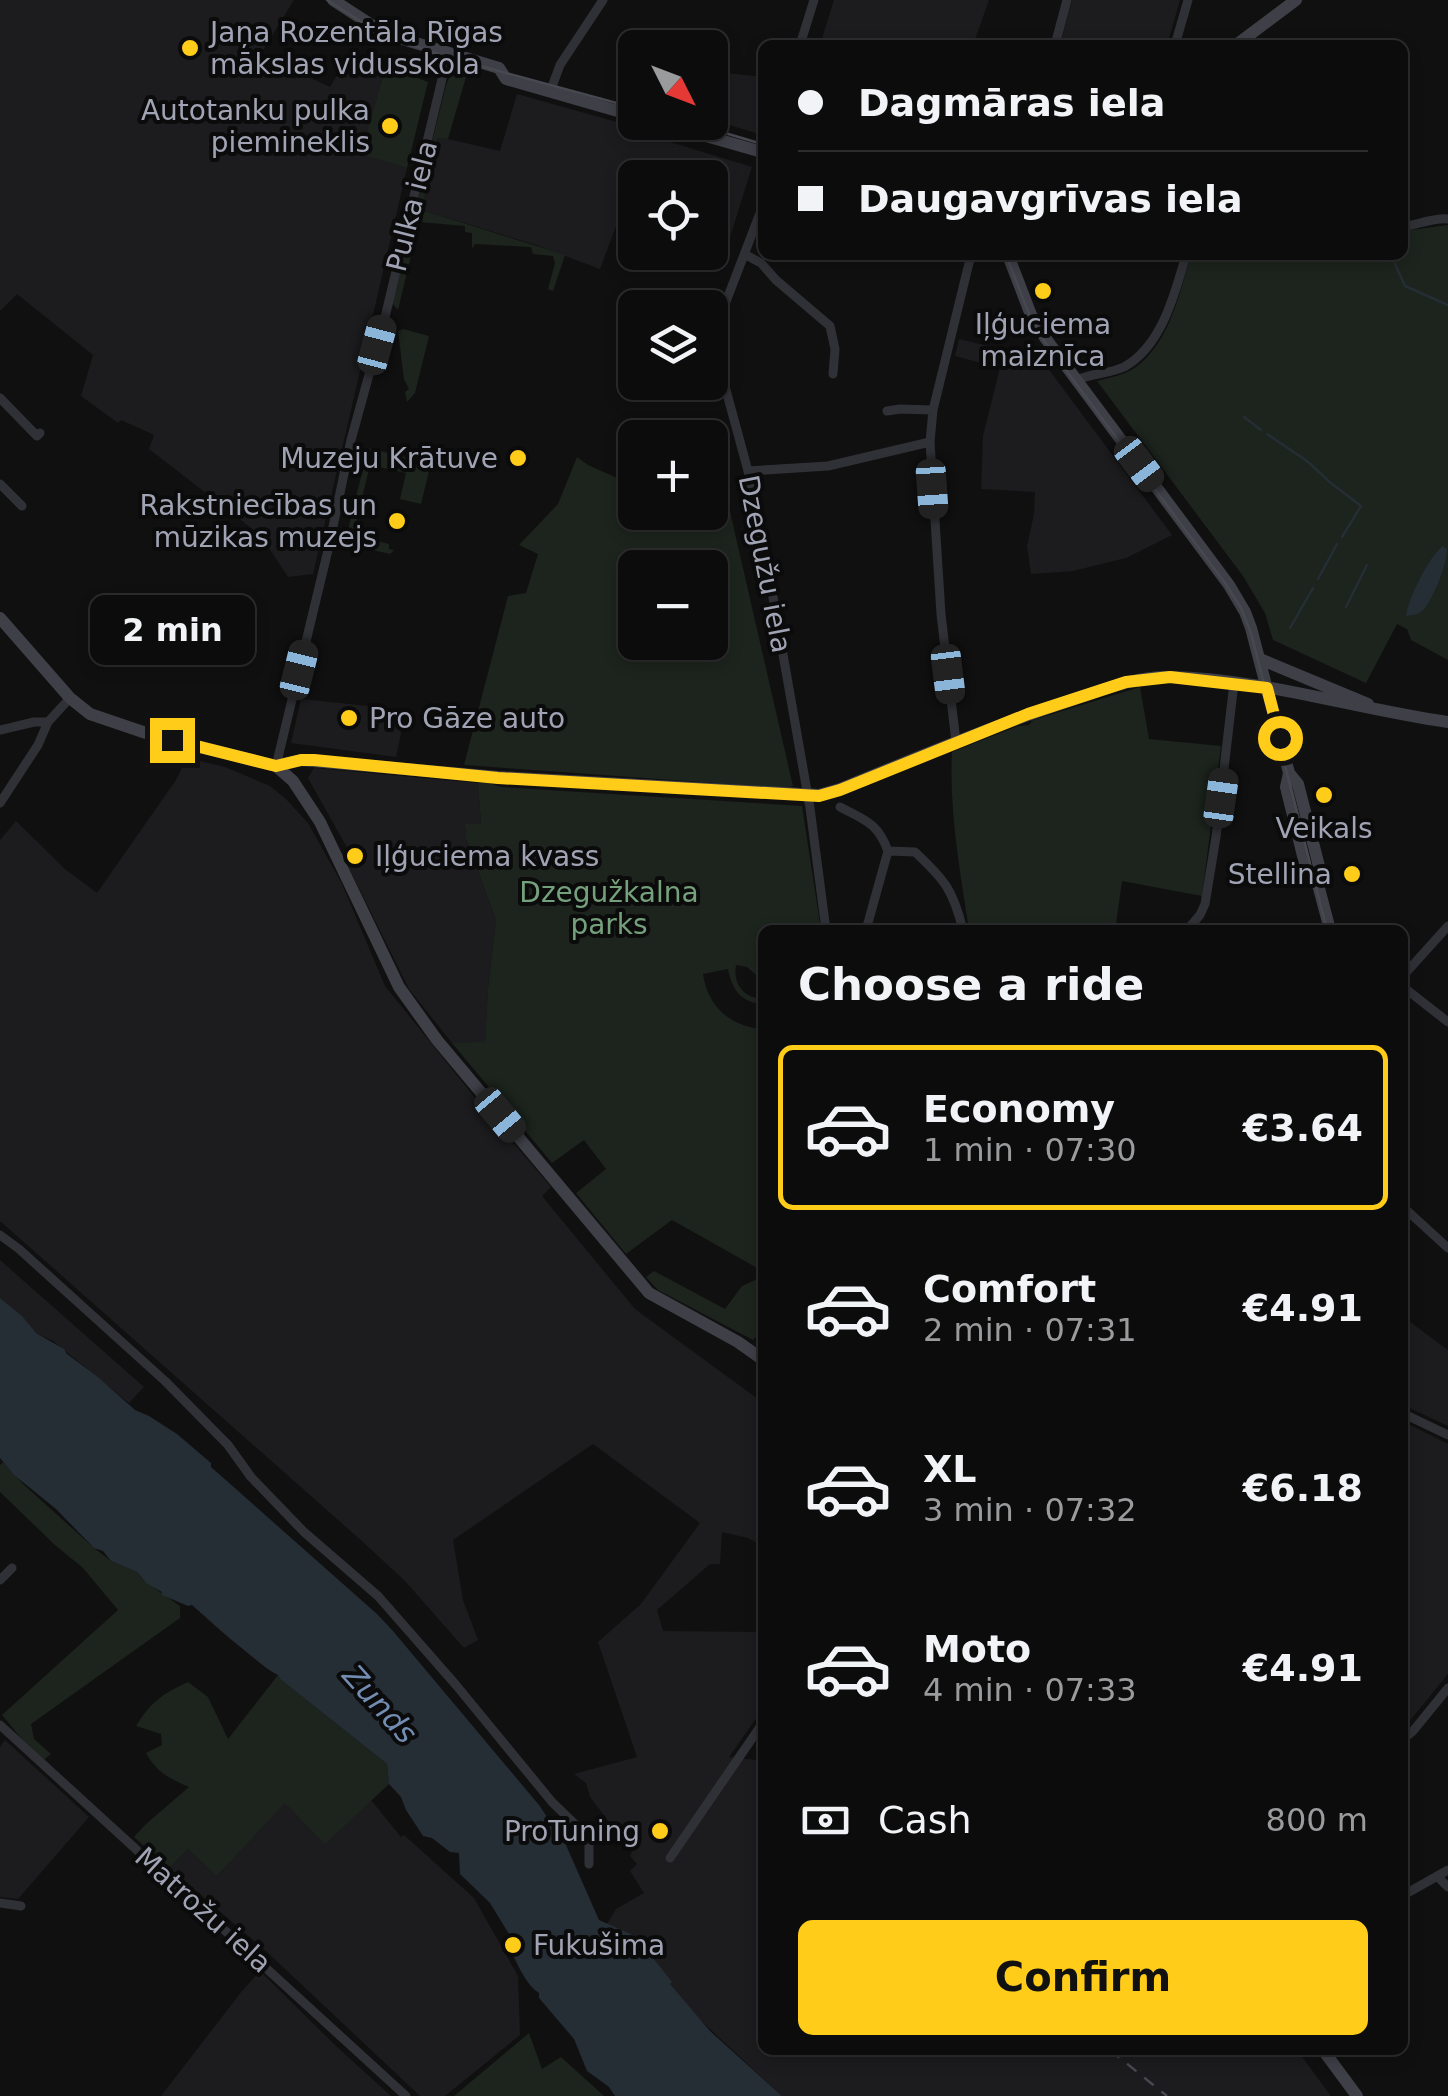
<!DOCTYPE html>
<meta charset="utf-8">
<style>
:root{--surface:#0c0c0d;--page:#1a1a1b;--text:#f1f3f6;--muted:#9a9b9d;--line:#2c2c2e;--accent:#ffcc1a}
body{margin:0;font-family:"DejaVu Sans",sans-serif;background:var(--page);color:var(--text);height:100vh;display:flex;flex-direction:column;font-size:38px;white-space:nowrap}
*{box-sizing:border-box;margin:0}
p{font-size:32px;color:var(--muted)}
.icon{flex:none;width:55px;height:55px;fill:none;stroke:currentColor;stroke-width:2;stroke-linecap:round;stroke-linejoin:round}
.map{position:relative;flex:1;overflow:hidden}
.sheet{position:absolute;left:758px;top:925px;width:650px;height:1130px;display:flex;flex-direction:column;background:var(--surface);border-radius:15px;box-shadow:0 5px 15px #0003,0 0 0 2px var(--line)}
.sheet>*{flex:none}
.top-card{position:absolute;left:758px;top:40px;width:650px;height:220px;border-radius:15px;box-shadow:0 5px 15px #0003,0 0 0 2px var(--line);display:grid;align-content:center;height:220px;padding:0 40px;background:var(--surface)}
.needle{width:65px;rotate:132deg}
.tools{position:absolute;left:618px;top:30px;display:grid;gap:20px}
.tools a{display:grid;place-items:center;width:110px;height:110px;border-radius:15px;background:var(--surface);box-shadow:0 5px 15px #0003,0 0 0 2px var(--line);font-size:50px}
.end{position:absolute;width:45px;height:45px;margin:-22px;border:12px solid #ffcc1a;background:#111;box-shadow:0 0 0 5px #111}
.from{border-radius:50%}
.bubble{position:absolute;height:70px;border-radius:15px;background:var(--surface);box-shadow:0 5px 15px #0003,0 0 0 2px var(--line);font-size:32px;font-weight:800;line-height:70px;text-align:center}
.car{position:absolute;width:30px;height:60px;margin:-30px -15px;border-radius:12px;box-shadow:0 0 8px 2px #0007;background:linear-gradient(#222 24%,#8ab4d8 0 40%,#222 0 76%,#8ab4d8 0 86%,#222 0)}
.top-card b{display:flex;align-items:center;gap:35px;height:95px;font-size:38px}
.top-card b+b{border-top:2px solid var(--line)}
.top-card i{width:25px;height:25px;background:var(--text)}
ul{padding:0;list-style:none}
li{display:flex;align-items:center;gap:30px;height:165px;margin:0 20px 15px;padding:0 20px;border:5px solid transparent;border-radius:15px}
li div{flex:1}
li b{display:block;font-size:38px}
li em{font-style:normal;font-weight:800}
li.active{border-color:var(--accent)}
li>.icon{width:90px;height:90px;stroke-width:1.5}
h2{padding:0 40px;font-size:45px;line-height:120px}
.pay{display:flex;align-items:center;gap:25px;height:110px;padding:0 40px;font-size:38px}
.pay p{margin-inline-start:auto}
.button{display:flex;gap:20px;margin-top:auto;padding:20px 40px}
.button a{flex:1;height:115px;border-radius:15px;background:var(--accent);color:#111;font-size:40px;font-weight:800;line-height:115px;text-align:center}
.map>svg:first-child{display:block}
.built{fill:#1c1c1e}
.green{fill:#1c241d;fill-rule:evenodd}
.water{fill:#252d35}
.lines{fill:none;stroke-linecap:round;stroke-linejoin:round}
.stream{stroke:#252d35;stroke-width:2.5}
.street{stroke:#303136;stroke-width:9}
.secondary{stroke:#3e3f47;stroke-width:12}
.tram{stroke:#474850;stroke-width:2.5}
.rail{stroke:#474850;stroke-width:2.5;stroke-dasharray:12 10;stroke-linecap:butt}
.route{stroke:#ffcc1a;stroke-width:12}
.poi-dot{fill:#ffcc1a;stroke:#0b0b0c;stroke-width:4}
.labels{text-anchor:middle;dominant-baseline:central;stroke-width:8;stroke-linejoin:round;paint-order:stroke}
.poi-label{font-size:28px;fill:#a0a3b3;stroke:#0b0b0c;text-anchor:end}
.street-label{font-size:28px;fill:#a0a3b3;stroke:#0b0b0c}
.park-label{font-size:28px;fill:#75a07c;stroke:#0b0b0c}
.water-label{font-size:30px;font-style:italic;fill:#738db2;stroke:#0b0b0c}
</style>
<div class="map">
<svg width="1448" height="2096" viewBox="0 0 1448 2096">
<rect width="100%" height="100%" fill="#101011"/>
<path class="built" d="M0,0H294L257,60L295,79L300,73L330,87L339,72L343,74L384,73L362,153L407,168L313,574L288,577L267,545L255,531L149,449L154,435L121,420L118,423L81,396L93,355L17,294L0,311Z
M834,0H989L973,45H820Z
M1072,0H1180L1167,45H1060Z
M710,71L762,77V135L710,119Z
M517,94L631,126V130L752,167L730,237L710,232V178H635V211L623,208L600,269L536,245L422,210L439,137L500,151Z
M959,339L988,346L1012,350L1024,348L1035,351L1172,535L1126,558L1073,571L1031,574L1027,546L1034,514L1035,492L981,489L983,436L1000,368L955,356Z
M301,699L406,710L396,757L291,743Z
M187,758L225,767L270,786L286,799L308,823L342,884L385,986L472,1094L551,1187L542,1196L635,1309L762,1402V1546L748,1538L722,1532L720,1564H710L657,1610L663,1631L762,1632V1710L729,1757L756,1760L762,1751V2050H1297L1331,2096H782L695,2015L669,1984L671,1982L637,1936L607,1924L616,1909L644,1893L630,1871L637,1864L630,1856L632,1852L590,1797L586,1783L574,1774L637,1757L598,1642L641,1604L700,1523L593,1444L453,1540L463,1600L478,1640L464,1648L405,1581L363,1542L0,1221V840L16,821L65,869L97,893L176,780Z
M314,768L478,783L481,823L464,825L468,830L465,836L496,920L488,988L485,1043H452L409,989L342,854L348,850L346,846L308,778Z
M0,1260L144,1387L129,1403L53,1341L36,1333L0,1298Z
M1402,1316L1448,1350V1426L1403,1405Z
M1402,1421L1448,1444V1674L1403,1729Z
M5,1740L89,1817L18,1899L0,1897V1747Z
M371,1800L401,1837L404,1835L474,1898L518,1976L520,2035L445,2096H420L267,1952L169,1868L188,1849L218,1875L285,1802L357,1812Z
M260,1971L336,2046L391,2096H161L242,1991Z"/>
<path class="green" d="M384,73H404L428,82L407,168L361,154Z
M456,74L466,77L448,139L438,138L422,210L565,255L553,291L548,289L555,263L553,256L533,254L531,247L475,244L472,249V233L465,232V226L419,222L398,310L393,304L394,297L446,85L449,78Z
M1448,225V660L1411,640L1407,629L1397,624L1366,683L1273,640L1265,613L1243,576L1097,381C1113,377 1129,374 1141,363C1171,337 1180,291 1191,255H1402L1403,231Z
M403,329L429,336L415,393L407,402L405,392L409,389L404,379L398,331Z
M368,448L405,457V461L425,466V470L429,471L421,504L400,499L406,473L370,465L353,535L389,544V549L394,550L390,554L347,544L345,542Z
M577,457L588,465L635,486V512H710V483L723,481L793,786L786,788L464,765L508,596L526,593L538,554L519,545L558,504ZM635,568H710V642H635Z
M1140,687L1149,739L1221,746L1202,896L1122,881L1116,924L1096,930H969C960,871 949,811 952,752L1018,726L1029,725L1033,720Z
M486,782L501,787L802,806L821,930H762V980L747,967L736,965C733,984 743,997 762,999V1004C741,1002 732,990 728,969L703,974C708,1007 730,1026 762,1029V1330L753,1340L658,1290L646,1277L654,1271L725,1309L742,1286L760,1278L759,1269L672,1220L626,1254L576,1193L606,1169L584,1140L552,1163L452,1043L485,1042L488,988L496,920L465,836L467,830L464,824L481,823L478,783Z
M3,1462L23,1484L94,1548L111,1561L137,1572L142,1579L180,1606V1618L31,1724L34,1739L51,1754L44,1760L21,1738L2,1715L118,1610L83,1568L55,1545L0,1492V1465Z
M278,1675L280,1679L387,1764L389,1784L325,1844L285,1803L217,1876L188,1849L169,1868L134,1837L146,1824L189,1787C169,1778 157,1773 146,1753L162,1745L161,1734L136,1726C151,1702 162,1694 188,1682L208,1697L228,1739Z
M529,2033L542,2069L561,2057L604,2096H454Z"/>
<path class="water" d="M1443,546L1447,549C1448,562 1432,603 1422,611C1417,615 1412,615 1406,616C1408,599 1429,556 1443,546Z
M0,1298L22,1316L36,1333L64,1349L67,1354L98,1377L135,1410L149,1416L177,1434L211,1463V1467L377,1614L393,1631L539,1805L566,1845L599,1920L636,1936L672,1982L670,1984L710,2031L782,2096H615L609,2087L587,2071L574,2039L539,1998V1993C526,1985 517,1963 510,1949H514L519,1945L515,1939L508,1946L506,1942L509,1934L490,1903L460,1874L459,1853L450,1852L432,1838L423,1836L406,1810L401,1797L389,1784L387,1764L280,1679L278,1675C265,1669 256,1659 244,1650C226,1636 210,1621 192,1605L188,1606L162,1595V1592L146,1583L137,1572L111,1561L103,1551L94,1548L56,1509L14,1475L0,1458Z"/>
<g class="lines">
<path class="stream" d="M1395,264L1405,286L1448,305
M1244,417L1261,430
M1267,434L1307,461L1332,484L1361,506L1342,537
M1318,579L1337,544
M1346,607L1367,565
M1290,628L1313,588"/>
<path class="street" d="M800,45L814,0
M1055,45L1067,0
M1175,45L1188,0
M550,92L560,65L603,0
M762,208L722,312L717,332V357L748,471L768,569L810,808L826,930
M1402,227C1416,225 1436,217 1448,219
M746,255L761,263L776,280L830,326L835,349L833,374
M1077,380C1092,373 1109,374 1124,367C1162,346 1175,293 1186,255
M0,398L37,436L40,433
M887,411L900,409L933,410
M748,471L828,466L930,442
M0,484L22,506
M0,730L34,722H48
M956,742L941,614L930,442L933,410L971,255
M276,766L329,546L351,440L386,313L448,54
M0,803L38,745L48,722L70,698
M840,807C865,820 878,823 888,851
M888,851L915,852C945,880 953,890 963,930
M866,930L888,851
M1187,930L1200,915L1205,904L1216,837L1234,683
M1402,977L1448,926
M1402,986L1448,1022
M1402,1206L1448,1248
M0,1235L19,1249L165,1381L228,1445L251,1477L304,1532L378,1596L456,1685L552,1802L585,1834L589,1842V1864
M1402,1413L1448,1435
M0,1580L12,1568
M0,1725L406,2096
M1402,1740L1413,1731L1448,1688
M670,1858L762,1724
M1437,1876L1448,1887
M1402,1896L1448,1870
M0,1903L21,1906"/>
<path class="secondary" d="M333,0L373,26L399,38L499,68L506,79L635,116
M1236,45L1296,0
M657,122L762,152
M1008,255L1031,315L1046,339L1229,585L1245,612L1251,628L1289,773L1286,787L1306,868L1316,877
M0,618L70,698L90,714L146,733L276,766L293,781L320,822L399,987L437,1040L649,1293L738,1342L762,1359
M1260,659L1368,704
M276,766L301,760L498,777L819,795L840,789C918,757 995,725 1075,699C1106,689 1137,676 1170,677C1264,679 1356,709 1448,722
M1289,773L1298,784L1320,870L1316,877L1330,930
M1323,2050L1357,2096"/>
<path class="tram" d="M327,0L371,28L397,40L447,57L635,108
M688,122L762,144
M1006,255L1031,319L1045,342L1225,583L1241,608L1251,633L1327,930"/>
<path class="rail" d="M1110,2050L1167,2096"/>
</g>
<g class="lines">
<path class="route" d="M172,740L276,766L301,760H314L498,778L819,796L840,790L1028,714L1126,682L1170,677L1267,688L1280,738"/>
</g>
<g class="poi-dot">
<circle cx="190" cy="48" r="10"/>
<circle cx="390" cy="126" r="10"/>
<circle cx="1043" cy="291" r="10"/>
<circle cx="518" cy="458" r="10"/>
<circle cx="397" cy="521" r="10"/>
<circle cx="349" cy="718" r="10"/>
<circle cx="1324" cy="795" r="10"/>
<circle cx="355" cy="856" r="10"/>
<circle cx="1352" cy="874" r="10"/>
<circle cx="660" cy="1831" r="10"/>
<circle cx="513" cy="1945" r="10"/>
</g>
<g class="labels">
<g class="poi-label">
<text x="210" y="32" text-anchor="start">Jaņa Rozentāla Rīgas<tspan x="210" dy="32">mākslas vidusskola</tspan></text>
<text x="370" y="110">Autotanku pulka<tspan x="370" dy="32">piemineklis</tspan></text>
<text x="1043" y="324" text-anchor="middle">Iļģuciema<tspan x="1043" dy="32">maiznīca</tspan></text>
<text x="498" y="458">Muzeju Krātuve</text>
<text x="377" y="505">Rakstniecības un<tspan x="377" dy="32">mūzikas muzejs</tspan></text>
<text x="369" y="718" text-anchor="start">Pro Gāze auto</text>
<text x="1324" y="828" text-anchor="middle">Veikals</text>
<text x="375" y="856" text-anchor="start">Iļģuciema kvass</text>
<text x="1332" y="874">Stellina</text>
<text x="640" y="1831">ProTuning</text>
<text x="533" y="1945" text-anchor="start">Fukušima</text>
</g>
<g class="street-label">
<text transform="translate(412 206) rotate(-76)">Pulka iela</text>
<text transform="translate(765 564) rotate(79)">Dzegužu iela</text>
<text transform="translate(203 1910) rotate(42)">Matrožu iela</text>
</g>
<g class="park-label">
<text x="609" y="892">Dzegužkalna<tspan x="609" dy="32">parks</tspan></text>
</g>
<g class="water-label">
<text transform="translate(380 1704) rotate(48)">Zunds</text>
</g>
</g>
</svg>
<div class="tools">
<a><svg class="needle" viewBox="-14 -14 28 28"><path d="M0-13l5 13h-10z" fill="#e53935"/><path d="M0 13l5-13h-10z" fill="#9a9b9d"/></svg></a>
<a><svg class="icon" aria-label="locate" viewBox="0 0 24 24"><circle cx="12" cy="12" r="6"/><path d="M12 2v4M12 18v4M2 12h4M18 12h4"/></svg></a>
<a><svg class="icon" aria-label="layers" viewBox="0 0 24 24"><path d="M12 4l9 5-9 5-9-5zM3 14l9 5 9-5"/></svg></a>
<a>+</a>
<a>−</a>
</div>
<i class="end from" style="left:1280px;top:738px"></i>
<i class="end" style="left:172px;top:740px"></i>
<div class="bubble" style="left:90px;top:595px;width:165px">2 min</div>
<i class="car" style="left:377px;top:345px;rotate:15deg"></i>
<i class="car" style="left:1139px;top:464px;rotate:143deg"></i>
<i class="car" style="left:932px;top:489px;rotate:176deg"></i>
<i class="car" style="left:299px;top:670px;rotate:14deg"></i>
<i class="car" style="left:948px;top:674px;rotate:173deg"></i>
<i class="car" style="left:1221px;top:798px;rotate:8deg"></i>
<i class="car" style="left:500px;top:1115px;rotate:140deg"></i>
<div class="top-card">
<b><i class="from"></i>Dagmāras iela</b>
<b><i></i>Daugavgrīvas iela</b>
</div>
<section class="sheet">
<h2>Choose a ride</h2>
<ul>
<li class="active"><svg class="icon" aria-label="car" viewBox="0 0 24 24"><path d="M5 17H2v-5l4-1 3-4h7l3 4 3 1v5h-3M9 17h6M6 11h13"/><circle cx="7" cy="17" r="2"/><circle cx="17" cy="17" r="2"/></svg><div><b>Economy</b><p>1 min · 07:30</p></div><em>€3.64</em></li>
<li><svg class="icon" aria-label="car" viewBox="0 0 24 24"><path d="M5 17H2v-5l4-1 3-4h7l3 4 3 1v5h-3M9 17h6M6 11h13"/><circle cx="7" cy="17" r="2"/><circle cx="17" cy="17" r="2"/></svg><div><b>Comfort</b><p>2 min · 07:31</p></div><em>€4.91</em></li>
<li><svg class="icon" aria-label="car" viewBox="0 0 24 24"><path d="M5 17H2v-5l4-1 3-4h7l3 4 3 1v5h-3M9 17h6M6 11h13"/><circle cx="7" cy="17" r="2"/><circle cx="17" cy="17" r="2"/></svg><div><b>XL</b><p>3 min · 07:32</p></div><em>€6.18</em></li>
<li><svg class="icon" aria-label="car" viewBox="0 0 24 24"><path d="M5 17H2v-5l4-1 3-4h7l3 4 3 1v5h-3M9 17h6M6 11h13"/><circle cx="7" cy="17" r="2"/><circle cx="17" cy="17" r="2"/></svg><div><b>Moto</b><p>4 min · 07:33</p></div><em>€4.91</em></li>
</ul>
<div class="pay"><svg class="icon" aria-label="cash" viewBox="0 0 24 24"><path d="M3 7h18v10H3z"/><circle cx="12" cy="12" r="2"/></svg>Cash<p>800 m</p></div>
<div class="button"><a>Confirm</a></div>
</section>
</div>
